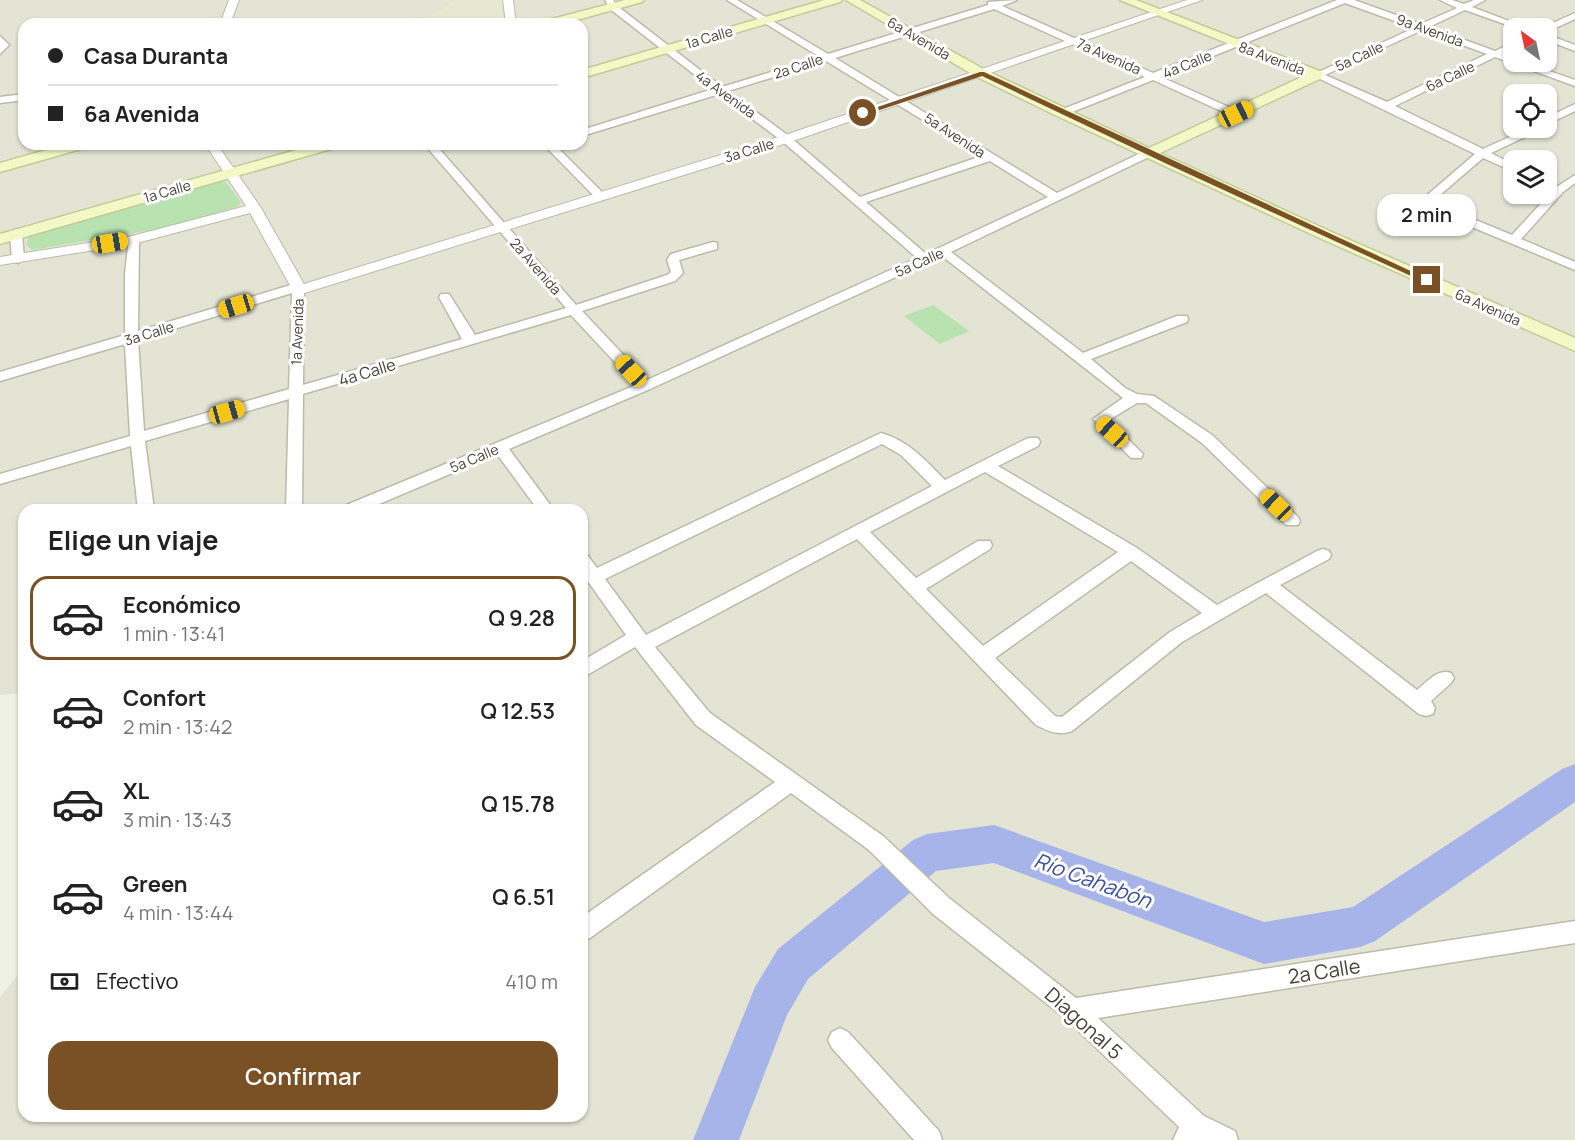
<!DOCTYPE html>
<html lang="es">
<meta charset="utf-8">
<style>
:root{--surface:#fff;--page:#f2f2f2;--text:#222;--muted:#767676;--line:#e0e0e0;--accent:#7a5124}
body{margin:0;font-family:Manrope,sans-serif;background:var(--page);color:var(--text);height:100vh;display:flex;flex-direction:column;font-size:22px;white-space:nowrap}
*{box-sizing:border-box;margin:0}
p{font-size:20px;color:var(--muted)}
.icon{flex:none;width:33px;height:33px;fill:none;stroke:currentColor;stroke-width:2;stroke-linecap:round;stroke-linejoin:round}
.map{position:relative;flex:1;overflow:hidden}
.drawer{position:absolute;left:18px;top:504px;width:570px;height:618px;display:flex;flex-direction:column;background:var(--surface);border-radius:18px;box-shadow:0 2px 4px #0004}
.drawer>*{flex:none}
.hud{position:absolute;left:18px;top:18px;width:570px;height:132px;border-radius:18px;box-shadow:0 2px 4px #0004;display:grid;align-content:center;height:132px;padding:0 30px;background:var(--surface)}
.needle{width:39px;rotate:327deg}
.controls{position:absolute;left:1503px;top:18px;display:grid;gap:12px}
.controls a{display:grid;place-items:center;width:54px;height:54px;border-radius:12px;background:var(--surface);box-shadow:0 2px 4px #0004;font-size:30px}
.end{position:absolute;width:27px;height:27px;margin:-14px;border:8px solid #7a5124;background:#fff;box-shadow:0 0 0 3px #fff}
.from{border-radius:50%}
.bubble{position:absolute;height:42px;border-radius:18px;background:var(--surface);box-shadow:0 2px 4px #0004;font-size:20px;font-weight:600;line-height:42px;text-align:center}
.car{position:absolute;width:18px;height:36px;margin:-18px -9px;border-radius:8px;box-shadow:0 0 4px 2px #0007;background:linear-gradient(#f5c518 24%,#345 0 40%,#f5c518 0 76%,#345 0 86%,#f5c518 0)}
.hud b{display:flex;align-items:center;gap:21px;height:57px;font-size:22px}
.hud b+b{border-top:2px solid var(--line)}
.hud i{width:15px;height:15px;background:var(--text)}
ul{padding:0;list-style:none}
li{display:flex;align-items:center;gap:18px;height:84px;margin:0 12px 9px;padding:0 18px;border:3px solid transparent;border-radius:18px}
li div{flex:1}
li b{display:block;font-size:22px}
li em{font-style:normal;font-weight:600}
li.current{border-color:var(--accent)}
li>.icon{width:54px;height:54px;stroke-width:1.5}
h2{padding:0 30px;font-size:27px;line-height:72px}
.pay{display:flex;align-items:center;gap:15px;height:66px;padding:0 30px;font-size:22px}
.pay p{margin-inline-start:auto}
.button{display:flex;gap:12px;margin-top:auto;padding:12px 30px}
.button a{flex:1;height:69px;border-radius:18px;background:var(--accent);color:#fff;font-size:24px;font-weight:600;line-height:69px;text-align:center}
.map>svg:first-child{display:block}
.residential{fill:#e3e4d4;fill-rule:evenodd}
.education{fill:#e6e9d0}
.green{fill:#b9e2b1}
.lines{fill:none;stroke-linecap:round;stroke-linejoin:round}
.river{fill:#a6b4e9;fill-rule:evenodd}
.minor-casing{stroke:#babba9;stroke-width:3}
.tertiary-casing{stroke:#babba9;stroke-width:2}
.secondary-casing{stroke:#c4ca96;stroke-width:3}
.minor{fill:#fff;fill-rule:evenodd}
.tertiary{fill:#fff;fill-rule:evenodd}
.secondary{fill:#f2f9c7;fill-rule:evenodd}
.route{fill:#7a5124}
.labels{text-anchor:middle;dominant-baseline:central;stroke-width:6;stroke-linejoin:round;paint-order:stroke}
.far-street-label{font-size:14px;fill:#424235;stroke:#fff}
.street-label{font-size:16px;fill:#424235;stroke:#fff}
.near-street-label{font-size:20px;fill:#424235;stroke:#fff}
.near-water-label{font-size:21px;font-style:italic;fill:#394fa4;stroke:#fff}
</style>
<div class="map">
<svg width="1575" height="1140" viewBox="0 0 1575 1140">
<rect width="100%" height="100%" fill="#f0f1e5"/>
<path class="residential" d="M0,0H1575V1140H0V997L24,968V1116H582V510H24V693L0,695ZM24,24H582V144H24ZM1514,28H1546V62H1514ZM1514,94H1546V128H1514ZM1514,160H1546V194H1514Z"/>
<path class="education" d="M455,0H502L503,24H418Z"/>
<path class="green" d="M216,181L226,182L241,203L236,207L164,228L32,250L26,245L30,233Z
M933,305L969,331L940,344L904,316Z"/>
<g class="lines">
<path class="river" d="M1575,764V802L1375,941L1360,947L1264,964L994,863L936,871L808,979L787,1015L739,1140H693L755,987L778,949L913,840L927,834L994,825L1264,922L1353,907L1562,769Z"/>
<defs>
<path id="minor" d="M605,0H613L616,5L722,87L820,57L727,0H737L828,54L988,5V2L1017,0L1002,6L1153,73L1337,0H1354L1421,24L1457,8L1440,0H1452L1464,4L1474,0H1485L1472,7L1527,28H1516L1465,10L1429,27L1495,51L1514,42V49L1503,54L1514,58V62H1523L1575,80V86L1495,57L1395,106L1483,149L1529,128H1541L1540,130L1491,153L1514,165V172L1483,158L1434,200V203L1512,235L1555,188L1575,175V183L1563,192L1521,239L1575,262V270L1424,207L1422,205L1425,197L1475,154L1312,75L1414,28L1345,3L1161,77L1240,112V116H1232L1153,80L1062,116L1058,115V111L1145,77L994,9L835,58L1057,193L1145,151H1153V155L951,252L1083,353L1177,316H1187L1188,319L1187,322L1091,359L1125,388L1137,394L1154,396L1212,435L1298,517L1300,521L1298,525H1286L1202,443L1146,403H1137L1109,420L1143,454L1141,458H1131L1093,419L1123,398L942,256L650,389L509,449L554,510H538L497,454L365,510H342L344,506L636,385L571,315L303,394L302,510H286L289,399L145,441L154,510H138L131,446L0,484V474L130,436L125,344L0,381V372L125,335V274L129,237L133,236L139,240L138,331L294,284H302L304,287L303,385L462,339L439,297L441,294H449L475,335L566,308L424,144H435L576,305L667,275L671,272L667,260L671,254L713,242L717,243V249L679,260L683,273L675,281L582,311L647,380L917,258L782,141L719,94L582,136V130L713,89L610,9ZM1422,30L1487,54L1387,102L1325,75ZM826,61L982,156L860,197L790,137L728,91ZM990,161L1048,197L926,254L866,202ZM292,293L289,389L144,431L138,340Z
M1575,13V19L1549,31L1542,28Z
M1546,34L1575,45V51L1546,40Z
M0,36L9,45L0,54Z
M24,94V100L0,103V97Z
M1575,104V111L1546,125V118Z
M543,144H554L604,194V198H596Z
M16,229L22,233L24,259L18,263L12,259L10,233Z
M881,433C909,441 925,460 945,480L1028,438H1038L1040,442L1038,446L998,466L1137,548L1217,605L1317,551L1323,549L1329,551L1331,555L1329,559L1280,585L1417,690C1427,682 1438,668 1451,673L1454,678L1451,683L1431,701L1435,708L1433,714L1426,716L1419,714L1266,593L1182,642L1072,731C1059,736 1048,731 1036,725L857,539L655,647L710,713L883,836L949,898L1076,998L1575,921V943L1098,1018L1204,1116L1235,1131L1238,1140H1173L1179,1127L1065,1018L933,914L869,850L791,793L590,938L582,941V917L775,782L696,725L635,647L582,678V661L626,635L582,573V554L588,556L597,568ZM882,444L901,455L932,486L646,635L605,579ZM985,472L1118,552L983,646L926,589L990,549L992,545L990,541H978L916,578L870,532ZM1131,561L1202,613L1170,632L1062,717L1055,716L995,658Z
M840,1028L848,1032L939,1131L942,1140H914L832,1048L828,1040L832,1032Z"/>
<path id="tertiary" d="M229,0H239L230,24H220Z
M503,0H513L516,24H506Z
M1187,0H1202L790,142L298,295L291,291L292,289L250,213L133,244L0,265V257L132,236L246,206L205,144H217L261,208L304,284L782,136Z"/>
<path id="secondary" d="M625,0H644L642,2L562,24H542L544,21Z
M824,0H842L840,2L582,78V70Z
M846,0H860L987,71L1149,148L1306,75L1120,0H1136L1322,72L1323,75L1322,78L1160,153L1336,234L1575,338V351L1324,240L1057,116L977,77Z
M67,144H90L88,147L0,172V163Z
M317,144H340L338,147L0,244V234Z"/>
</defs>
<use href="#minor" class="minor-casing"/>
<use href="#tertiary" class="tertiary-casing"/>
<use href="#secondary" class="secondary-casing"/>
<use href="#minor" class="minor"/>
<use href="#tertiary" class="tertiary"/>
<use href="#secondary" class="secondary"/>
</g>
<path class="route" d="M980,72H984L1430,280L1424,282L1167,164L982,76L865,115L860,113Z"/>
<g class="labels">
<g class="far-street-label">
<text transform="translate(1430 30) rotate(20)">9a Avenida</text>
<text transform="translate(709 37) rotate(-16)">1a Calle</text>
<text transform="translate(919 38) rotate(30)">6a Avenida</text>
<text transform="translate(1109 56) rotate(24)">7a Avenida</text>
<text transform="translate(1359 56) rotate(-25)">5a Calle</text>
<text transform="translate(1272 58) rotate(21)">8a Avenida</text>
<text transform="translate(1187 64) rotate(-22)">4a Calle</text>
<text transform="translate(798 66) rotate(-18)">2a Calle</text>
<text transform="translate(1450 76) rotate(-25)">6a Calle</text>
<text transform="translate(726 94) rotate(36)">4a Avenida</text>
<text transform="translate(955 135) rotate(33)">5a Avenida</text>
<text transform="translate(749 150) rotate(-17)">3a Calle</text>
<text transform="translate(167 191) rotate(-16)">1a Calle</text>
<text transform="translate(919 262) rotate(-24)">5a Calle</text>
<text transform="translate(536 266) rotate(49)">2a Avenida</text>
<text transform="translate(1488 307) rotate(24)">6a Avenida</text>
<text transform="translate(297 332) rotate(-88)">1a Avenida</text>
<text transform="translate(149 333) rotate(-17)">3a Calle</text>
<text transform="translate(474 458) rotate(-23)">5a Calle</text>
</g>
<g class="street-label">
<text transform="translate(367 372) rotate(-17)">4a Calle</text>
</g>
<g class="near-street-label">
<text transform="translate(1324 971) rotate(-9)">2a Calle</text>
<text transform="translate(1084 1023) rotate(42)">Diagonal 5</text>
</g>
<g class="near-water-label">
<text transform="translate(1093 880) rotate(20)">Río Cahabón</text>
</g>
</g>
</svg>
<div class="controls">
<a><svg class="needle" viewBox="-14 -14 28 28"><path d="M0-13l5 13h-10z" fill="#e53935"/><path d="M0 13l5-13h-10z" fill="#767676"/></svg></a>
<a><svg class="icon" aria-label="locate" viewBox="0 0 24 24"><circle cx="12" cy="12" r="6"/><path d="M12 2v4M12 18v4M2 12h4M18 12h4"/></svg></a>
<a><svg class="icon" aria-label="layers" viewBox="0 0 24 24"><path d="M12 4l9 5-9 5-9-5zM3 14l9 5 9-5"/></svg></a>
</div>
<i class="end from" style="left:863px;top:113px"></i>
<i class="end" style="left:1427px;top:280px"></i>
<div class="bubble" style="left:1377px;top:194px;width:99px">2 min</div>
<i class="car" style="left:1236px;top:114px;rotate:65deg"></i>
<i class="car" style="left:110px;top:243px;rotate:81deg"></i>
<i class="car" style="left:236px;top:306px;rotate:253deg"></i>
<i class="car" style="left:631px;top:371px;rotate:317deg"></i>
<i class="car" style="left:227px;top:412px;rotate:74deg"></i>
<i class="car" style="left:1112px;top:432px;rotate:312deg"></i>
<i class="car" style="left:1276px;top:505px;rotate:314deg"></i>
<div class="hud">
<b><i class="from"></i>Casa Duranta</b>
<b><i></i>6a Avenida</b>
</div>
<section class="drawer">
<h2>Elige un viaje</h2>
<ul>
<li class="current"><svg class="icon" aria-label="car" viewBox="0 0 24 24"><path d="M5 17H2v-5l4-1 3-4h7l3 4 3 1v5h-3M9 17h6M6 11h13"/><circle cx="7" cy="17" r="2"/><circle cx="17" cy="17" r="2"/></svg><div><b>Económico</b><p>1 min · 13:41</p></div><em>Q 9.28</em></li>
<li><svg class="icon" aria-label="car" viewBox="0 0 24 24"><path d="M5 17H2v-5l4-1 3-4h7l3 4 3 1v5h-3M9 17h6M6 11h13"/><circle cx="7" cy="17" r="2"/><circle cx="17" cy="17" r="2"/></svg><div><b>Confort</b><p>2 min · 13:42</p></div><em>Q 12.53</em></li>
<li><svg class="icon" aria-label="car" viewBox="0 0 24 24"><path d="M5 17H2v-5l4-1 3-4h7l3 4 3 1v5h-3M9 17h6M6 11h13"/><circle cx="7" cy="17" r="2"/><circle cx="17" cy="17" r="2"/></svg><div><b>XL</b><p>3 min · 13:43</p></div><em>Q 15.78</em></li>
<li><svg class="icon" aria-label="car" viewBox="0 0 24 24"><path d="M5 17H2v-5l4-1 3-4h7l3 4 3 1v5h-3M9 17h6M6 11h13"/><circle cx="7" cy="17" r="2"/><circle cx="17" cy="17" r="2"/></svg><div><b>Green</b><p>4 min · 13:44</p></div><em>Q 6.51</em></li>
</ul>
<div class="pay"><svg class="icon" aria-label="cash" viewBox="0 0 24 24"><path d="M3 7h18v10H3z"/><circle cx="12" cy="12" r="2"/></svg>Efectivo<p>410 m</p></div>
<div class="button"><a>Confirmar</a></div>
</section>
</div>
